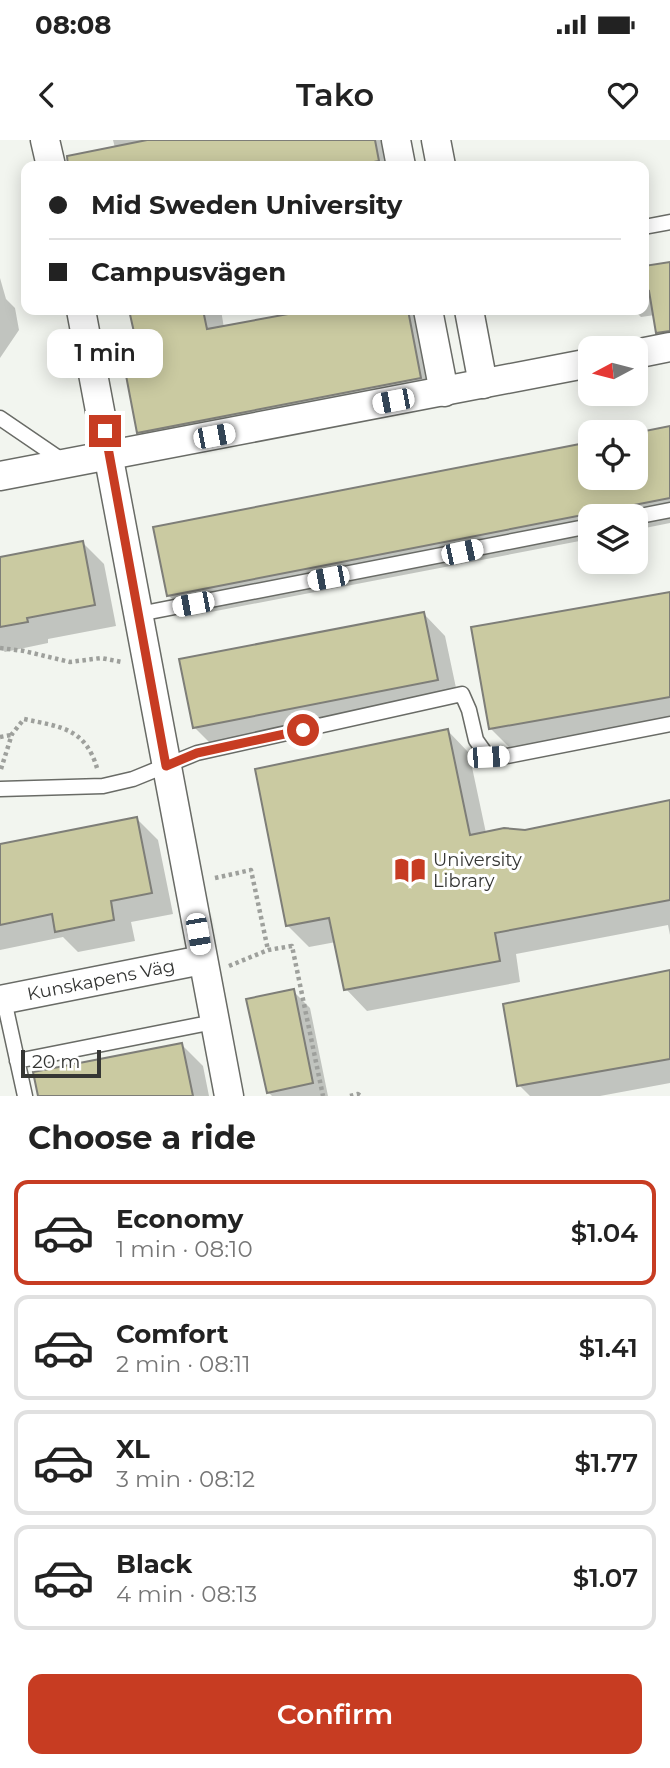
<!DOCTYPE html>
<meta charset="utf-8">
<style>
:root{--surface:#fff;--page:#f6f6f6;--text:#222;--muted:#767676;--line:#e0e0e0;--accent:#c73c22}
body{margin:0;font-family:Montserrat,sans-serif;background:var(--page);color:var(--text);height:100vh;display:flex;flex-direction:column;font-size:26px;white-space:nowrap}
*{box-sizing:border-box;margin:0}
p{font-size:23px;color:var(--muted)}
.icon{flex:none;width:38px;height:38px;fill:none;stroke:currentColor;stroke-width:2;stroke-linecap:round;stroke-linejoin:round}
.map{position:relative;height:956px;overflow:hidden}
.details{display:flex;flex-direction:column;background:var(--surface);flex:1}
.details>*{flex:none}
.hud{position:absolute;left:21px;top:21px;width:628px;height:154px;border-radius:14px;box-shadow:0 4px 18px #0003;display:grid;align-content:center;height:154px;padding:0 28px;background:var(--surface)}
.needle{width:46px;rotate:263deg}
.fabs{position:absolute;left:578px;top:196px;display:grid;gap:14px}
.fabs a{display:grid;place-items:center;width:70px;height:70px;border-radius:14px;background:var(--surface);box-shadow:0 4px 18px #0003;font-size:35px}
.scale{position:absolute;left:21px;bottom:18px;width:80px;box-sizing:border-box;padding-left:7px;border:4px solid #353634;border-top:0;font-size:19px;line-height:24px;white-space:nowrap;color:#353634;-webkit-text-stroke:5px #fff;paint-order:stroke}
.end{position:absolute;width:32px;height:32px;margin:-16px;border:9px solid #c73c22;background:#fff;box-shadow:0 0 0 4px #fff}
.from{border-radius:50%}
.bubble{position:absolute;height:49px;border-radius:14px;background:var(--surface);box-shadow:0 4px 18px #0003;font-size:23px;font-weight:600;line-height:49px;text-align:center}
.car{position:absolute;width:21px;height:42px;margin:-21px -10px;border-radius:9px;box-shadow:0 0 5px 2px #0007;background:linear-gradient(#fff 24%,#345 0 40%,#fff 0 76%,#345 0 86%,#fff 0)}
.hud b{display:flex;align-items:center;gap:24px;height:66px;font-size:26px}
.hud b+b{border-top:2px solid var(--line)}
.hud i{width:18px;height:18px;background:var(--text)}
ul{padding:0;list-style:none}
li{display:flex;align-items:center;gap:21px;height:105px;margin:0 14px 10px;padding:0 14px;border:4px solid var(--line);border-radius:14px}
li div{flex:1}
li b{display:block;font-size:26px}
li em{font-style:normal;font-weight:600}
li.current{border-color:var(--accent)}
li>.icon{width:63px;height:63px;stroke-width:1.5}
h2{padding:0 28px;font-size:32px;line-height:84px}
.action{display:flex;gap:14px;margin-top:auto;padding:14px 28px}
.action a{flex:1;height:80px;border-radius:14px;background:var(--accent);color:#fff;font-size:28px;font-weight:600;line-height:80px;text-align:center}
.status{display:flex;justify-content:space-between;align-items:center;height:49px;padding:0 35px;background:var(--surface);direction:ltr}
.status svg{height:19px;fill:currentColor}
header{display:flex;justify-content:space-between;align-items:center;height:91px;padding:0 28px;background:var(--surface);font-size:32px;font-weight:600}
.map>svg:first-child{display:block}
.shadow{fill:#0003}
.building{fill:#cacaa1;stroke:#7e7e78;stroke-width:2}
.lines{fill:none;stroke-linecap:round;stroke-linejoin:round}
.service-casing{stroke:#696b66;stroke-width:17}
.minor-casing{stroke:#696b66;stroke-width:31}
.path{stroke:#9ea09c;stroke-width:4.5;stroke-dasharray:3.5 3.5;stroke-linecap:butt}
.service{stroke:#fff;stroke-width:14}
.minor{stroke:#fff;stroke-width:28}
.route{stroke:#c73c22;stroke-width:9}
.labels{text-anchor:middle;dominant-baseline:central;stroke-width:6;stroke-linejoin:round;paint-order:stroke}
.poi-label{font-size:18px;fill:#353634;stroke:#fff;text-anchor:start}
.street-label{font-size:18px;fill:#353634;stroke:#fff}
</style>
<div class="status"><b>08:08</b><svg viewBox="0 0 49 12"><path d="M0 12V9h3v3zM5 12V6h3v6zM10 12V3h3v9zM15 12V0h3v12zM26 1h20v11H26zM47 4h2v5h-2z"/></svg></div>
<header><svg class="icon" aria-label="back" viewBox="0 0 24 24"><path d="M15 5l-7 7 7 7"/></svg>Tako<svg class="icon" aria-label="heart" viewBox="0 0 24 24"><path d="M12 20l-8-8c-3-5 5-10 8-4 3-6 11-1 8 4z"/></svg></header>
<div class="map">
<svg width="670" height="956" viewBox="0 0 670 956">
<rect width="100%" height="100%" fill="#f2f5ef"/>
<path class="shadow" d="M113,0H388L393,26H110L107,10L115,8Z
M670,123V202L658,189L655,175L641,177L634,170H644V128Z
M0,138L6,159L15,168L19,190L0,218Z
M131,170H221L224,188L318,170H420L437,255L156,309L139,292L138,203Z
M670,288V383L635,390V376H590V399L190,476L168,455L590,338H635Z
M83,403L104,424L116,486L48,499V503L5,512L0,508V419Z
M670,454V582L512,610L490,588Z
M424,474L445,496L459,562L216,609L194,587Z
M448,591L469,613L486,693L525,692L670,663V795L668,785L516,814L520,842L367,871L346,849L336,802L309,807L287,785Z
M137,679L158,700L173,774L131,782L135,801L78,812L63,797L0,810V706Z
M670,832V943L600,956H530L519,945Z
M293,851L310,868L328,956H272L268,952Z
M182,905L203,926L209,956H39Z"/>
<path class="building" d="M147,0H375L379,21L353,26H68L67,16Z
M670,122V191L656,193L649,151L644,152V126Z
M129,170H203L207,189L310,170H408L421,238L137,293L120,204L136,201Z
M670,286V358L167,456L153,387L590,302V338H635V293Z
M83,401L95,465L27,478L28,482L0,487V417Z
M670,452V557L489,589L471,487Z
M424,472L438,540L193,588L179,519Z
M448,589L470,695L504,688L525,690L670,660V760L495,793L500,821L344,850L329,778L286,786L255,629Z
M137,677L152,753L111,761L114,780L55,792L52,774L0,785V704Z
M670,830V919L517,946L503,864Z
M294,849L313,943L267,953L246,859Z
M182,903L193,956H38L33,932Z"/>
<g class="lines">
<defs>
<path id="service" d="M644,87L670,82
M0,278L66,323
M635,377L670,370
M139,474L590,386
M0,649L103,646L133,639L197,613L462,554L469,570L476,600L488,617H502L670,584
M4,860L25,956
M17,921L214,882"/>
<g id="minor">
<path d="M45,0L51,26"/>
<path d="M396,0L401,26"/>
<path d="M436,0L441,26"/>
<path d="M81,170L229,956"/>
<path d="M428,170L444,252"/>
<path d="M469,170L483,244"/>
<path d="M635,214L670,207"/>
<path d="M0,336L590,223"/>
<path id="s1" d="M0,860L202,820"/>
</g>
</defs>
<use href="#service" class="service-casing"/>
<use href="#minor" class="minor-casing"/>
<path class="path" d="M0,508L24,511L70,522L101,518L122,522
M0,597L11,595
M1,629L12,594L24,579C61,587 85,588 97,628
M215,738L251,730L268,810
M229,826L268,810L292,806L323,956
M350,956L358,954L361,956"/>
<use href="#service" class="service"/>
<use href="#minor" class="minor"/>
</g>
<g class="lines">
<path class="route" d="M105,291L166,626L197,613L303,590"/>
</g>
<defs>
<symbol id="library-bare" viewBox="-9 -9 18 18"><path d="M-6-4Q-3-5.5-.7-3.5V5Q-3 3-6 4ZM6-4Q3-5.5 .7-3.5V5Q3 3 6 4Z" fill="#c73c22" stroke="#fff" stroke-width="2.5" paint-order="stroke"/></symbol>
</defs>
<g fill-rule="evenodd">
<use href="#library-bare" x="388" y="708" width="44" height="44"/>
</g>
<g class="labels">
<g class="poi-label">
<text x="433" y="720">University<tspan x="433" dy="21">Library</tspan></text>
</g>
<g class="street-label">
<text stroke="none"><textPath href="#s1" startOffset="103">Kunskapens Väg</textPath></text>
</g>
</g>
</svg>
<div class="fabs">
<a><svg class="needle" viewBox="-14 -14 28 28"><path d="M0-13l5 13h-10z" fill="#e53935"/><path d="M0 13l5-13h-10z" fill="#767676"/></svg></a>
<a><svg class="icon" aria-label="locate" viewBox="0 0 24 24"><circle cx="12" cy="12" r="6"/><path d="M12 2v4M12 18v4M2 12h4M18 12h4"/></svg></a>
<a><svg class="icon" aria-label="layers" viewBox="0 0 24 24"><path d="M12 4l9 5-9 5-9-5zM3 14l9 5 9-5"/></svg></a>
</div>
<div class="scale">20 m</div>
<i class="end from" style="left:303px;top:590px"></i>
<i class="end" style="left:105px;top:291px"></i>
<div class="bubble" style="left:47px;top:189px;width:116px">1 min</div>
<i class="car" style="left:393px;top:261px;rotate:259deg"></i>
<i class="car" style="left:214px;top:296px;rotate:79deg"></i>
<i class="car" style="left:462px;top:412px;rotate:78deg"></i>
<i class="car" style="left:328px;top:438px;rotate:259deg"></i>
<i class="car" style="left:193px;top:464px;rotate:259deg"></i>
<i class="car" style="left:488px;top:617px;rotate:87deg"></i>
<i class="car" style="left:198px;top:794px;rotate:170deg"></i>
<div class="hud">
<b><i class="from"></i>Mid Sweden University</b>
<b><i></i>Campusvägen</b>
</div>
</div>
<section class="details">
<h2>Choose a ride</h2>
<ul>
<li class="current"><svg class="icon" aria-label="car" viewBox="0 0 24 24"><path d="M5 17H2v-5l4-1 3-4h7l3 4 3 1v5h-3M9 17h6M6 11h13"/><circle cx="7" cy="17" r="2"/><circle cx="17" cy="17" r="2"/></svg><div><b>Economy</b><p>1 min · 08:10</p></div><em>$1.04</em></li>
<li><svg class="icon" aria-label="car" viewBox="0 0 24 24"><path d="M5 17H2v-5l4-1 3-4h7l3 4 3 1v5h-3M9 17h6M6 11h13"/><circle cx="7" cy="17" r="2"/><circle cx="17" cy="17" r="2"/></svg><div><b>Comfort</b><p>2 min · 08:11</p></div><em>$1.41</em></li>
<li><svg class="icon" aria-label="car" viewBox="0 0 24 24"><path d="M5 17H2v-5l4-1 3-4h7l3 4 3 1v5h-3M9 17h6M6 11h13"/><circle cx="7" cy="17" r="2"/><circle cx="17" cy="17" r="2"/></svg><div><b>XL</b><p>3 min · 08:12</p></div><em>$1.77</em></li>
<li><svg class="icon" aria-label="car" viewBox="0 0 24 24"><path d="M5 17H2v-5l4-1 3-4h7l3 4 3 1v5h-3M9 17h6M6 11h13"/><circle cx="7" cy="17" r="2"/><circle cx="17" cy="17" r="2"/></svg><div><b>Black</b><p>4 min · 08:13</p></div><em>$1.07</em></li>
</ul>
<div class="action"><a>Confirm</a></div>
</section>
